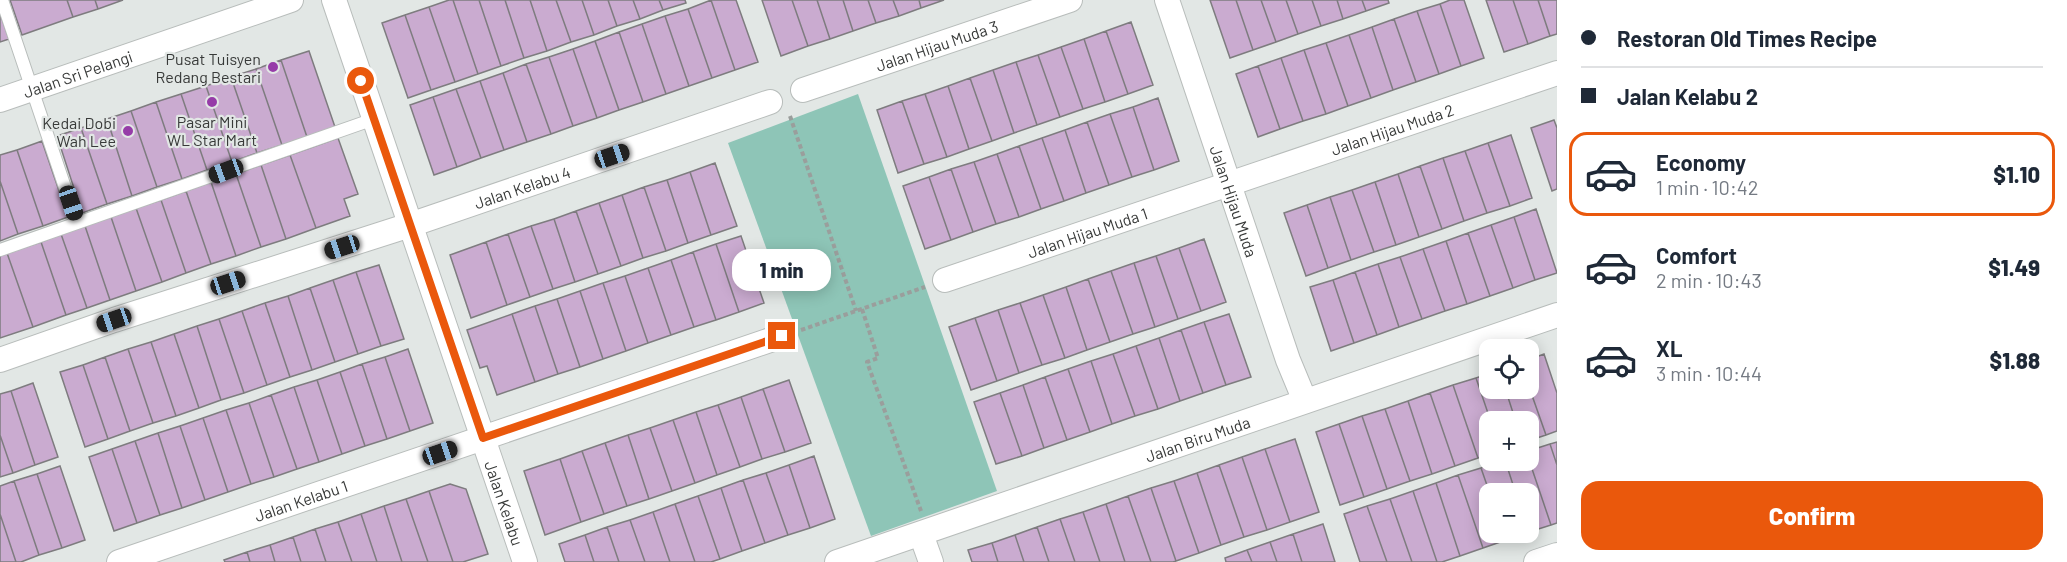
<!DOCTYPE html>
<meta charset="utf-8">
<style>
:root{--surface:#fff;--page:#f6f6f7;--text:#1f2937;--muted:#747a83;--line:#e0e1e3;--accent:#ea580c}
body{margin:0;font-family:Barlow,sans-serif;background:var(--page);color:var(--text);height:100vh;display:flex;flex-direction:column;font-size:22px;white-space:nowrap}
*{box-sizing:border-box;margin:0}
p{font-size:20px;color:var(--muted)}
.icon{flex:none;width:33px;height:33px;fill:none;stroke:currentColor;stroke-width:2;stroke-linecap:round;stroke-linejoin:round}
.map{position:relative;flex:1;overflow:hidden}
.side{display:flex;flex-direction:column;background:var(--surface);width:510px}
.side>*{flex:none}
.hud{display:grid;align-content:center;height:132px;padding:0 24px;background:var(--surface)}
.buttons{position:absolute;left:1479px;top:339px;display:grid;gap:12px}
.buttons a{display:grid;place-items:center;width:60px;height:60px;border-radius:12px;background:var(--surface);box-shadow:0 3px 15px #0003;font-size:30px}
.end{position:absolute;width:27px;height:27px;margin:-14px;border:8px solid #ea580c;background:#fff;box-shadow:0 0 0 3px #fff}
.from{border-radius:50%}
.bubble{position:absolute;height:42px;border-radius:18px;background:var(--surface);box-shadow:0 3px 15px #0003;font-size:20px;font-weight:800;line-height:42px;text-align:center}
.car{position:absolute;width:18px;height:36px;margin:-18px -9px;border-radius:8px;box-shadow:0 0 4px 2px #0007;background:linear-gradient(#222 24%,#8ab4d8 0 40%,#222 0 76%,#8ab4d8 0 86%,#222 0)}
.hud b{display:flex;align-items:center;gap:21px;height:57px;font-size:22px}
.hud b+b{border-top:2px solid var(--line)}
.hud i{width:15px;height:15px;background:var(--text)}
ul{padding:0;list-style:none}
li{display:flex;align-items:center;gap:18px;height:84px;margin:0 12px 9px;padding:0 12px;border:3px solid transparent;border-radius:18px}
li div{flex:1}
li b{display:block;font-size:22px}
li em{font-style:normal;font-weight:800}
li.on{border-color:var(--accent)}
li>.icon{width:54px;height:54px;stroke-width:1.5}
.primary-button{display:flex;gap:12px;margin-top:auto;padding:12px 24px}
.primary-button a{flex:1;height:69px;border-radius:18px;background:var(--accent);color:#fff;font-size:24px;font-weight:800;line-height:69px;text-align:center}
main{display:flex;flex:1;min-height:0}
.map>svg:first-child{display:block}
.green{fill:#8ec5b7}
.building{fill:#caabd0;stroke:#7e7c7f;stroke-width:1.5}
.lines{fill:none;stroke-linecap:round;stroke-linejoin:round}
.service-casing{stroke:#b8bdbb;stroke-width:14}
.minor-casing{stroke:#b8bdbb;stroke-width:26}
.path{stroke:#9a9e9c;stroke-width:4;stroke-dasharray:4.5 3;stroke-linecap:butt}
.service{stroke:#fff;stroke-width:12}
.minor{stroke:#fff;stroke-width:24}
.route{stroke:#ea580c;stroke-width:8}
.poi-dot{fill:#963ca8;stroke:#e2e7e5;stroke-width:2}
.labels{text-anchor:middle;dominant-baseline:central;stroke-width:4.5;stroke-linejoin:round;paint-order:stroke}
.street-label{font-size:16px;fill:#383a39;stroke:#e2e7e5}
.poi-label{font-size:16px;fill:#383a39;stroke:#e2e7e5;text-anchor:end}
</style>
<main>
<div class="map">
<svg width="1557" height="562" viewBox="0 0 1557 562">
<rect width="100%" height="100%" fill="#e2e7e5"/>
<path class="green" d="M858,94L997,491L871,536L728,143Z"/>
<path class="building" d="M10,0H67L73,17L22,35Z
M67,0H95L98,9L73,17Z
M95,0H123L98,9Z
M449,0H453L478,74L455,82L429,7Z
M453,0H479L501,66L478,74Z
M479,0H505L524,58L501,66Z
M505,0H530L547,51L524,58Z
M530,0H556L571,42L547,51Z
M556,0H582L594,35L571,42Z
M582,0H608L617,26L594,35Z
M608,0H633L640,19L617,26Z
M633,0H659L663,10L640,19Z
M659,0H685L686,3L663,10Z
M711,0H736L758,62L735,70Z
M711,0L735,70L712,78L688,9Z
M762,0H792L808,46L781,56Z
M792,0H817L830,39L808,46Z
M817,0H843L853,31L830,39Z
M843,0H868L876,23L853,31Z
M868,0H893L899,16L876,23Z
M893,0H919L921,8L899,16Z
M919,0H944L921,8Z
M1210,0H1236L1253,50L1230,58Z
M1236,0H1261L1276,42L1253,50Z
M1261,0H1286L1298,34L1276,42Z
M1286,0H1312L1321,26L1298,34Z
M1312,0H1337L1343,19L1321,26Z
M1337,0H1362L1366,11L1343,19Z
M1362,0H1388L1389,3L1366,11Z
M1450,0H1464L1484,58L1461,66L1440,4Z
M1486,0H1513L1528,44L1504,52Z
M1513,0H1538L1550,36L1528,44Z
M1538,0H1557V34L1550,36Z
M1440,4L1461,66L1439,74L1417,11Z
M429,7L455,82L431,90L405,15Z
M688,9L712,78L689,86L665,16Z
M1417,11L1439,74L1416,82L1394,19Z
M0,13L9,39L0,42Z
M405,15L431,90L408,98L382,23Z
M665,16L689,86L666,94L642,24Z
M1394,19L1416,82L1393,90L1372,27Z
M1131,22L1153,85L1128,94L1106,31Z
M642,24L666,94L643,102L619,32Z
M1372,27L1393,90L1371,98L1349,35Z
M1106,31L1128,94L1105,102L1084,39Z
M619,32L643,102L619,110L595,41Z
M1349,35L1371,98L1348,106L1326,43Z
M1084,39L1105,102L1083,109L1061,47Z
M595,41L619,110L597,118L573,49Z
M1326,43L1348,106L1326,114L1304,50Z
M1061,47L1083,109L1060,117L1038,55Z
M573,49L597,118L573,126L549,57Z
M1304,50L1326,114L1303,121L1281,58Z
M309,51L335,127L307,137L281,60Z
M1038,55L1060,117L1037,125L1016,62Z
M549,57L573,126L551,134L526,64Z
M1281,58L1303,121L1280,129L1258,66Z
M281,60L307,137L282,145L256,69Z
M1016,62L1037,125L1014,133L993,70Z
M526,64L551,134L527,142L503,73Z
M1258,66L1280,129L1258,137L1236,74Z
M256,69L282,145L257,153L231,77Z
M993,70L1014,133L992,141L970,78Z
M503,73L527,142L504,150L480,81Z
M231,77L257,153L232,162L206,86Z
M970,78L992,141L969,149L948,86Z
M480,81L504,150L481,158L456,89Z
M206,86L232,162L207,170L181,94Z
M948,86L969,149L947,157L925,94Z
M456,89L481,158L457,167L433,97Z
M181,94L207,170L182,179L156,102Z
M925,94L947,157L924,164L902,101Z
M433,97L457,167L434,175L410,105Z
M1158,98L1179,161L1154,170L1133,107Z
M902,101L924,164L898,173L877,110Z
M156,102L182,179L157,187L131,111Z
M1133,107L1154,170L1132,177L1110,114Z
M131,111L157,187L132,196L107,119Z
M1110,114L1132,177L1109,185L1087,122Z
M107,119L132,196L107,204L81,128Z
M1554,120L1557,128V189L1552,191L1531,128Z
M1087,122L1109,185L1086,193L1065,130Z
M81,128L107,204L82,213L57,136Z
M1065,130L1086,193L1064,201L1042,138Z
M1511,135L1532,198L1510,206L1488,143Z
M338,138L358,194L344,199L350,216L316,228L290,155Z
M1042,138L1064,201L1041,209L1019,146Z
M42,141L68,217L43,226L17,150Z
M1488,143L1510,206L1487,213L1465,151Z
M1019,146L1041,209L1019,217L997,154Z
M17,150L43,226L18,234L0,181V155Z
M1465,151L1487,213L1464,221L1443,158Z
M997,154L1019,217L996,224L974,162Z
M290,155L316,228L286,239L261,165Z
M1443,158L1464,221L1442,229L1420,166Z
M974,162L996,224L973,232L951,169Z
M715,163L737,226L711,235L690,172Z
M261,165L286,239L261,247L236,174Z
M1420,166L1442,229L1419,237L1398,174Z
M951,169L973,232L951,240L929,177Z
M690,172L711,235L688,243L667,180Z
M236,174L261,247L236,256L211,182Z
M1398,174L1419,237L1396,245L1375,182Z
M929,177L951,240L925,249L903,186Z
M667,180L688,243L666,251L644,187Z
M0,181L18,234L0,241Z
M211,182L236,256L211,264L186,191Z
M1375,182L1396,245L1374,252L1352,190Z
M644,187L666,251L643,258L622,195Z
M1352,190L1374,252L1351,260L1330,197Z
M186,191L211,264L186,273L161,200Z
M622,195L643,258L621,266L599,203Z
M1330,197L1351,260L1328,268L1307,205Z
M161,200L186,273L162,282L136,208Z
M599,203L621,266L598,274L576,211Z
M1307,205L1328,268L1306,276L1284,213Z
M136,208L162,282L136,291L111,217Z
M1536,209L1557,273L1535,280L1514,217Z
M576,211L598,274L575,282L554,219Z
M111,217L136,291L110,300L85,226Z
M1514,217L1535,280L1513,288L1491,225Z
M554,219L575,282L553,289L531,226Z
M1491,225L1513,288L1490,296L1468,233Z
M85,226L110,300L87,308L61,234Z
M531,226L553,289L530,297L508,234Z
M1468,233L1490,296L1467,304L1446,241Z
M61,234L87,308L66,315L41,242Z
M508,234L530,297L507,305L486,242Z
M741,236L764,303L739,312L716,244Z
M1204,239L1226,302L1201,311L1179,248Z
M1446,241L1467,304L1445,311L1423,249Z
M41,242L66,315L33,327L7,253Z
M486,242L507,305L471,318L450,255Z
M716,244L739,312L716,320L693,252Z
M1179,248L1201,311L1178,319L1156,256Z
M1423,249L1445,311L1422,319L1400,257Z
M693,252L716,320L694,327L671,260Z
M7,253L33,327L0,338V255Z
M1156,256L1178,319L1155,327L1134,263Z
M1400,257L1422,319L1399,327L1378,264Z
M671,260L694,327L671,335L648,268Z
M1134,263L1155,327L1133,334L1111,271Z
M1378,264L1399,327L1377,335L1355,272Z
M379,265L404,339L381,346L356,272Z
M648,268L671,335L648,343L625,276Z
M1111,271L1133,334L1110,342L1088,279Z
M356,272L381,346L358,354L333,280Z
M1355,272L1377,335L1354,343L1333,280Z
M625,276L648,343L626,351L603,283Z
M1088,279L1110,342L1087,350L1066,287Z
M333,280L358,354L335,362L310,288Z
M1333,280L1354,343L1331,351L1310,287Z
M603,283L626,351L603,359L580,291Z
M1066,287L1087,350L1065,358L1043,295Z
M310,288L335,362L312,370L288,296Z
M580,291L603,359L580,367L557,299Z
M1043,295L1065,358L1042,365L1020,303Z
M288,296L312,370L290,377L265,303Z
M557,299L580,367L558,374L535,306Z
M265,303L290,377L267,385L242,311Z
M1020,303L1042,365L1019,373L998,310Z
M535,306L558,374L535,382L512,314Z
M998,310L1019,373L997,381L975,318Z
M242,311L267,385L244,393L219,319Z
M512,314L535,382L497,395L487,366L480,368L467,330Z
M1229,314L1251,377L1226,385L1204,322Z
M975,318L997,381L971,390L949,327Z
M219,319L244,393L221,400L197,326Z
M1204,322L1226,385L1203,393L1181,330Z
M197,326L221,400L199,408L174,334Z
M1181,330L1203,393L1180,401L1159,338Z
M174,334L199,408L176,416L151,342Z
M1159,338L1180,401L1158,409L1136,346Z
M151,342L176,416L153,423L128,349Z
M1136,346L1158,409L1135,416L1113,354Z
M128,349L153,423L130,431L105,357Z
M408,349L433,423L410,431L385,357Z
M1113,354L1135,416L1112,424L1091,361Z
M1544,354L1557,393V431L1546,435L1528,384V360Z
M105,357L130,431L108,439L83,365Z
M385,357L410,431L387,439L362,364Z
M1091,361L1112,424L1090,432L1068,369Z
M362,364L387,439L365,446L340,372Z
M83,365L108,439L85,447L60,372Z
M1068,369L1090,432L1067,440L1045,377Z
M340,372L365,446L342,454L317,380Z
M1490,373V388H1505L1516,422H1491L1476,378Z
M1045,377L1067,440L1044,448L1023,385Z
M1476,378L1491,422L1490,454L1478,458L1453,385Z
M317,380L342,454L319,462L294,387Z
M789,380L811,443L785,452L763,389Z
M33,383L58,457L35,465L11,391Z
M1528,384L1546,435L1528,441V422H1516L1505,388H1528Z
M1023,385L1044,448L1022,456L1000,393Z
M1453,385L1478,458L1455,466L1430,393Z
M294,387L319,462L297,469L271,395Z
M763,389L785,452L762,459L741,397Z
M11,391L35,465L13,473L0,435V394Z
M1000,393L1022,456L996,464L974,402Z
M1430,393L1455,466L1432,474L1408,401Z
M271,395L297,469L274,477L249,403Z
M741,397L762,459L740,467L718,405Z
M1408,401L1432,474L1410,481L1385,409Z
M249,403L274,477L251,484L226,410Z
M718,405L740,467L717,475L696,412Z
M1385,409L1410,481L1387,489L1362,416Z
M226,410L251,484L228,492L203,418Z
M696,412L717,475L695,483L673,420Z
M1362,416L1387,489L1364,497L1339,424Z
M203,418L228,492L205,500L180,426Z
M673,420L695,483L672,491L650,428Z
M1339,424L1364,497L1340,505L1316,432Z
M180,426L205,500L182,508L158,433Z
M650,428L672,491L649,499L628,435Z
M158,433L182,508L160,515L135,441Z
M0,435L13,473L0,477Z
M628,435L649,499L627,506L605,443Z
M1295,439L1319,512L1290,522L1265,449Z
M135,441L160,515L137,523L112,449Z
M1557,442V465L1550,444Z
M605,443L627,506L604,514L582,451Z
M1550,444L1557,465V523L1551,525L1528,457V451Z
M112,449L137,523L114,531L89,457Z
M1265,449L1290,522L1267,530L1242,457Z
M582,451L604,514L581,522L560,459Z
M814,456L835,519L810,528L789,465Z
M1242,457L1267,530L1244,537L1219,465Z
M1528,457L1551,525L1529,532L1528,494H1516L1505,460H1528Z
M560,459L581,522L545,535L524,471Z
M1501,460H1505L1516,494H1490L1481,468Z
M789,465L810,528L788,535L766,473Z
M1219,465L1244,537L1221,545L1197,473Z
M60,466L85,540L62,548L37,474Z
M1481,468L1490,494V532H1503L1506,540L1483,548L1458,475Z
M766,473L788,535L765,543L743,480Z
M1197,473L1221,545L1199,553L1174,481Z
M37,474L62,548L39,555L14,481Z
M1458,475L1483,548L1460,556L1436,483Z
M743,480L765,543L742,551L721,488Z
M14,481L39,555L21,562H16L0,514V486Z
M1174,481L1199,553L1176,561L1151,488Z
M1436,483L1460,556L1442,562H1437L1413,491Z
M450,484L466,489L488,554L463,562H453L429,491Z
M721,488L742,551L720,559L698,496Z
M1151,488L1176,561L1173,562H1151L1128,496Z
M429,491L453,562H428L406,499Z
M1413,491L1437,562H1412L1390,499Z
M698,496L720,559L711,562H695L675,504Z
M1128,496L1151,562H1125L1106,504Z
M406,499L428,562H402L384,506Z
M1390,499L1412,562H1387L1367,506Z
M675,504L695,562H670L653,512Z
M1106,504L1125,562H1100L1083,512Z
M384,506L402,562H377L361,514Z
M1367,506L1387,562H1360L1344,514Z
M653,512L670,562H645L630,520Z
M1083,512L1100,562H1075L1060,519Z
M0,514L16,562H0Z
M361,514L377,562H352L338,522Z
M1060,519L1075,562H1049L1037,527Z
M630,520L645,562H619L607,527Z
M338,522L352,562H326L315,529Z
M1323,524L1335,562H1302L1293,534Z
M607,527L619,562H594L585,535Z
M1037,527L1049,562H1024L1015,535Z
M315,529L326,562H301L293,537Z
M1528,531L1529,532L1506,540L1503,532Z
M1293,534L1302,562H1277L1270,542Z
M585,535L594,562H565L559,544Z
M1015,535L1024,562H998L992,543Z
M293,537L301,562H275L270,545Z
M1270,542L1277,562H1252L1247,550Z
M992,543L998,562H972L968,550Z
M270,545L275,562H250L247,552Z
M1247,550L1252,562H1226L1225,558Z
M247,552L250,562H225L224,560Z"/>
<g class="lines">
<defs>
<path id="service" d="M2,0L77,223
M0,250L374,119"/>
<g id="minor">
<path id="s1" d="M334,0L525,562"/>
<path id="s2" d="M1167,0L1288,360L1305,401"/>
<path id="s3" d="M803,90L1070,0"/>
<path id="s4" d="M0,100L291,0"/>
<path id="s5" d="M945,280L1557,73"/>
<path id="s6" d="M0,360L114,320L410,225L770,102"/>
<path d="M921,534L931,562"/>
<path id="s7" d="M119,562L782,336"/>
<path id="s8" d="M837,562L1557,315"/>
<path d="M1536,562L1557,555"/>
</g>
</defs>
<use href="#service" class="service-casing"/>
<use href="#minor" class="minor-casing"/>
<path class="path" d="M790,116L856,311
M862,309L878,358L867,362L921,511
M801,330L925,287"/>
<use href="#service" class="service"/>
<use href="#minor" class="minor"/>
</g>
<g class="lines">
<path class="route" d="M361,81L483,438L782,336"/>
</g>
<g class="poi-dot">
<circle cx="273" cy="67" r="6"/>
<circle cx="212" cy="102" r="6"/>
<circle cx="128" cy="131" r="6"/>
</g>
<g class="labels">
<g class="street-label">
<text stroke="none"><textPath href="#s3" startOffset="141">Jalan Hijau Muda 3</textPath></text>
<text stroke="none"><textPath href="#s4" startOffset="82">Jalan Sri Pelangi</textPath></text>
<text stroke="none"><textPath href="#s5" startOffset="472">Jalan Hijau Muda 2</textPath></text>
<text stroke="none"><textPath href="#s6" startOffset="550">Jalan Kelabu 4</textPath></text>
<text stroke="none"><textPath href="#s2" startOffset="212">Jalan Hijau Muda</textPath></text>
<text stroke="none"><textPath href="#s5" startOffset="150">Jalan Hijau Muda 1</textPath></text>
<text stroke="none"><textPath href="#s8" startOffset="381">Jalan Biru Muda</textPath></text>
<text stroke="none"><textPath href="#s7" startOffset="192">Jalan Kelabu 1</textPath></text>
<text stroke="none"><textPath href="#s1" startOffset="531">Jalan Kelabu</textPath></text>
</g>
<g class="poi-label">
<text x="261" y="58">Pusat Tuisyen<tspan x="261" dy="18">Redang Bestari</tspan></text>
<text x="212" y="121" text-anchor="middle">Pasar Mini<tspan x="212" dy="18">WL Star Mart</tspan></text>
<text x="116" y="122">Kedai Dobi<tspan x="116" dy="18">Wah Lee</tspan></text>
</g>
</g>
</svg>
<div class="buttons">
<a><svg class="icon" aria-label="locate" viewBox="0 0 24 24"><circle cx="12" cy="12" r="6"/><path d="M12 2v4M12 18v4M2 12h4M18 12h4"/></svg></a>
<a>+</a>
<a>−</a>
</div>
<i class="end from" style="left:361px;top:81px"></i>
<i class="end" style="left:782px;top:336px"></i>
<div class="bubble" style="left:732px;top:249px;width:99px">1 min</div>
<i class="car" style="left:612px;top:156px;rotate:71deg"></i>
<i class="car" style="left:226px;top:171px;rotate:250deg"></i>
<i class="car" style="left:71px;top:203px;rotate:161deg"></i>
<i class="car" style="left:342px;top:247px;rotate:252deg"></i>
<i class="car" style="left:228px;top:283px;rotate:72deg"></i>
<i class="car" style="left:114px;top:320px;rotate:251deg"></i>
<i class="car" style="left:440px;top:453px;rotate:71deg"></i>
</div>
<section class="side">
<div class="hud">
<b><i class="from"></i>Restoran Old Times Recipe</b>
<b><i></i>Jalan Kelabu 2</b>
</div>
<ul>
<li class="on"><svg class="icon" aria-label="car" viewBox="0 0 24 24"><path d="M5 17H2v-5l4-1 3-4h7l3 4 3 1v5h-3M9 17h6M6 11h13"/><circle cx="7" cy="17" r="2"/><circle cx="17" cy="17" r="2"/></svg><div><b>Economy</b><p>1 min · 10:42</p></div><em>$1.10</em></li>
<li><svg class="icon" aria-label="car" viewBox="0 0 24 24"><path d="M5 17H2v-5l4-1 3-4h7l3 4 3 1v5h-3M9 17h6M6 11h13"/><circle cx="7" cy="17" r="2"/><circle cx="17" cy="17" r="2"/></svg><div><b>Comfort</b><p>2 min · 10:43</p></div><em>$1.49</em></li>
<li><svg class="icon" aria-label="car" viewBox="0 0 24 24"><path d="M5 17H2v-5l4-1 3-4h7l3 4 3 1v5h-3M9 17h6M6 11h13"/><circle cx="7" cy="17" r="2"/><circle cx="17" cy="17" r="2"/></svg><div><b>XL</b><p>3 min · 10:44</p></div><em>$1.88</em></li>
</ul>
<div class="primary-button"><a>Confirm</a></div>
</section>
</main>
